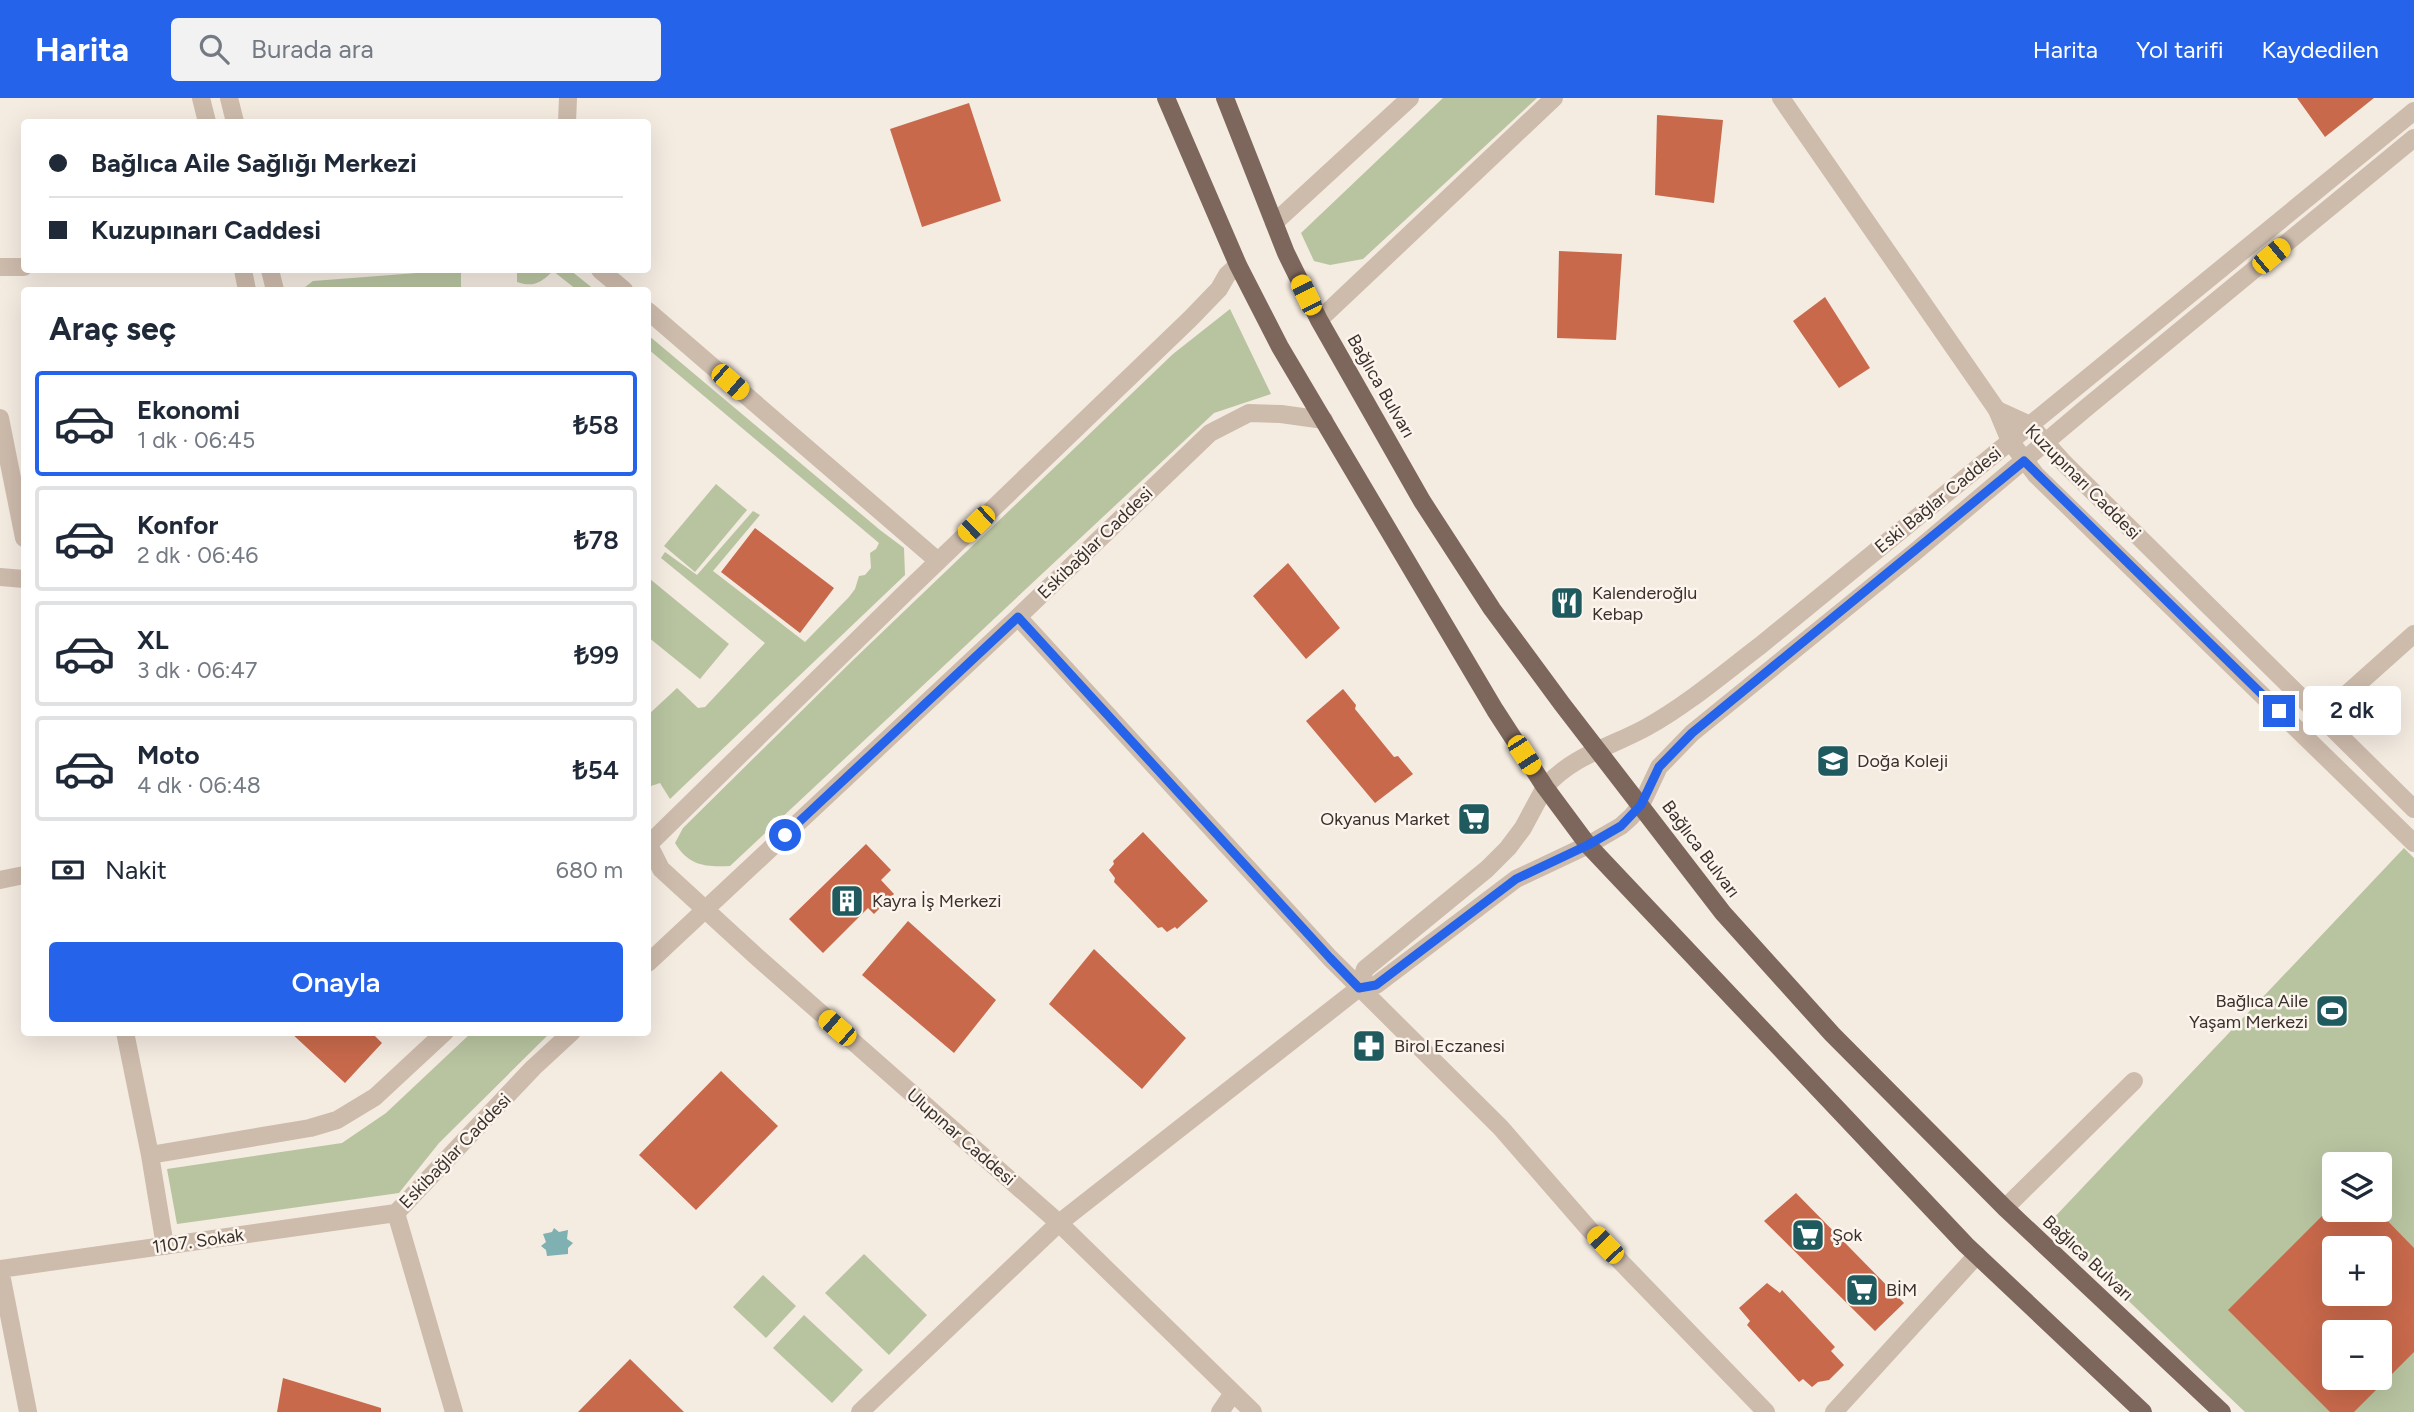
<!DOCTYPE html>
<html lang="tr">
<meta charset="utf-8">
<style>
:root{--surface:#fff;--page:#f2f2f3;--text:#1f2937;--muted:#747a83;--line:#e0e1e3;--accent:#2563eb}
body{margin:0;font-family:Figtree,sans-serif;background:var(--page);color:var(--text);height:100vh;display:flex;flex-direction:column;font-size:26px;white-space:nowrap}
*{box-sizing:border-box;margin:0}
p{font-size:23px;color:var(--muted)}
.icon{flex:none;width:38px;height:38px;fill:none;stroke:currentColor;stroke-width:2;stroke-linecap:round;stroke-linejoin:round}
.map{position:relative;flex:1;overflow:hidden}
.drawer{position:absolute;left:21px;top:189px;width:630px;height:749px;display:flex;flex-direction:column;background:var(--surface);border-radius:7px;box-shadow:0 7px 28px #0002}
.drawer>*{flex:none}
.banner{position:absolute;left:21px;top:21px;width:630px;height:154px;border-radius:7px;box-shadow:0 7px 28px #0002;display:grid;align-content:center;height:154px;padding:0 28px;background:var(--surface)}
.fabs{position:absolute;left:2322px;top:1054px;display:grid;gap:14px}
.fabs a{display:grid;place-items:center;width:70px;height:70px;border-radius:7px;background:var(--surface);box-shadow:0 7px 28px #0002;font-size:35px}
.end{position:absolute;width:32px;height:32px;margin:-16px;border:9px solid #2563eb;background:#fff;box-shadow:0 0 0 4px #fff}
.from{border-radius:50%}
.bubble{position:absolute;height:49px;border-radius:7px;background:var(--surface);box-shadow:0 7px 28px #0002;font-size:23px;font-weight:600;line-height:49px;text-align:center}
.car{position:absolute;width:21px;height:42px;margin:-21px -10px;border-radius:9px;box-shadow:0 0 5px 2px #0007;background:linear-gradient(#f5c518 24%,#345 0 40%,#f5c518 0 76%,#345 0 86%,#f5c518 0)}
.banner b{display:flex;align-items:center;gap:24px;height:66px;font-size:26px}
.banner b+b{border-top:2px solid var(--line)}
.banner i{width:18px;height:18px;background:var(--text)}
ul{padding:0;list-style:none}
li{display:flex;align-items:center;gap:21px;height:105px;margin:0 14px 10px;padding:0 14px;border:4px solid var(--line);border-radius:7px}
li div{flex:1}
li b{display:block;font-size:26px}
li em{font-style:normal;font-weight:600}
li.on{border-color:var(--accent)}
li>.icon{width:63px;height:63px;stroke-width:1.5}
h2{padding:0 28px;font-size:32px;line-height:84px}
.pay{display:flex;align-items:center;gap:18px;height:77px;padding:0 28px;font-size:26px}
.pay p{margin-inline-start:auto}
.button{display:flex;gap:14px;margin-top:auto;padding:14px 28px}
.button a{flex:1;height:80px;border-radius:7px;background:var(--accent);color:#fff;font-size:28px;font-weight:600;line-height:80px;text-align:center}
header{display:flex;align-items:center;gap:42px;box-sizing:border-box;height:98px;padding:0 35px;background:var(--accent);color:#fff}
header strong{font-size:33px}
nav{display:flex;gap:38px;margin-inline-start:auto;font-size:24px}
.search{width:490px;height:63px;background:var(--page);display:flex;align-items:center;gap:18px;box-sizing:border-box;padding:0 24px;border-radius:7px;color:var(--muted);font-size:26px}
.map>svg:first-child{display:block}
.green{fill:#b8c4a0;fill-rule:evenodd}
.water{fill:#7fb0b2}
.building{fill:#c8694b;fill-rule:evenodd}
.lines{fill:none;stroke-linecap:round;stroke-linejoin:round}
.minor{stroke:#cdbbac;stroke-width:18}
.tertiary{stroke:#cdbbac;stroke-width:18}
.primary{stroke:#7d675c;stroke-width:18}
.route{stroke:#2563eb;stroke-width:9}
.labels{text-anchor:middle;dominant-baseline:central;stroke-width:5;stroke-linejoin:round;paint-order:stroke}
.street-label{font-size:18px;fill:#3b302b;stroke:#fbf5ee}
.poi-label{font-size:18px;fill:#3b302b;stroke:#fbf5ee;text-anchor:start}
</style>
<header>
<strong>Harita</strong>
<div class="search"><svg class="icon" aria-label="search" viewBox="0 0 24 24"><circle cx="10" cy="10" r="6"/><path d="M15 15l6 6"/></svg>Burada ara</div>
<nav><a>Harita</a><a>Yol tarifi</a><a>Kaydedilen</a></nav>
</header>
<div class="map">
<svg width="2414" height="1314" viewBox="0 0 2414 1314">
<rect width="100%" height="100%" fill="#f4ebe1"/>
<path class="green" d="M1443,0H1537L1363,161L1330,167L1314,163L1301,135Z
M456,172H504L461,175V190L458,192H301L313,183Z
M517,172H570L595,192H577L553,173C542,184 533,190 517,184Z
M1230,211L1271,296L1214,315L730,768C705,769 689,768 675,745L683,730L851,564L1173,256Z
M648,237L880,432L904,450L905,477L670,701L660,685L648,689V617L677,590L698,610L705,609L765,545L661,460L665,454L697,477L753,413L760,417L713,473L805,544L849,499L855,491L859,478L865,477L871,470L870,455L876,451L879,445L648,251Z
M716,386L747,412L695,474L664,448Z
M650,481L729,546L700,581L648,539V484Z
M2404,750L2414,760V1314H2245L2048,1126ZM2334,1066H2380V1111H2334ZM2334,1150H2380V1195H2334ZM2334,1234H2380V1279H2334Z
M471,935H550L439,1045L399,1095L177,1126L167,1071L342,1045L386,1015Z
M864,1156L927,1217L889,1257L825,1195Z
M763,1177L796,1208L766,1240L733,1209Z
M804,1217L863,1272L832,1305L773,1250Z"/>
<path class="water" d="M554,1130L559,1134L568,1132L567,1141L573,1145L568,1150V1156L547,1158L546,1152L541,1148L546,1144L543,1136L552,1134Z"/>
<path class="building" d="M2297,0H2374L2325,39Z
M969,5L1001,103L922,129L890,31Z
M1657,17L1723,22L1714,105L1655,97Z
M1559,153L1622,156L1616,242L1557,240Z
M1825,199L1870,270L1839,290L1793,223Z
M755,430L834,490L800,535L721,474Z
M1288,465L1340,530L1306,561L1253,498Z
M1343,591L1356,607L1355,611L1394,659L1398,658L1413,676L1375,705L1306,623Z
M1143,734L1208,803L1177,831L1175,829L1167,834L1162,829L1158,830L1114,784L1115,780L1109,772L1114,766L1113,763Z
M866,746L891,772L881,782L894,796L874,816L868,810L823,855L789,821Z
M908,823L996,902L954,955L862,877Z
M1094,851L1186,940L1142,991L1049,906Z
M290,934H371L382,945L345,985Z
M721,973L778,1028L696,1112L639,1057Z
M1796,1095L1904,1205L1875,1233L1764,1123Z
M2329,1111H2376L2414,1150V1254L2354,1314H2330L2228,1212ZM2334,1150H2380V1195H2334ZM2334,1234H2380V1279H2334Z
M1767,1185L1780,1195L1782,1192L1835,1249L1831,1253L1844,1267L1829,1282L1818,1284L1812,1289L1803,1281L1799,1284L1747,1227L1750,1223L1739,1210Z
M630,1261L684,1314H578Z
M283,1280L381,1310V1314H277Z"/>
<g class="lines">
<path class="minor" d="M1781,0L1997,312
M567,24L568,0
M1274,125L1410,0
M0,169H24
M600,172L624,192
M648,213L938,463
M1319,222L1554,0
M0,320L24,440
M1018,519L1330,860L1501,1030L1589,1131L1766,1314
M2321,619L2414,536
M648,745L661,771L757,859L1059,1125L1253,1314
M648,747L903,497L1190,221L1219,191L1227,177L1238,167
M0,782L24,777
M648,865L1018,519L1210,335L1249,315L1281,316L1324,322
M1359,890L1365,871L1487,771L1508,750L1523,730L1545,689
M125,934L150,1057L165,1148
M150,1057L310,1030L337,1022L375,999L445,934
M2005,1110L2134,983
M0,1171L396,1115
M0,1171L28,1314
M454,1314L396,1115L533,970L572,934
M860,1314L1059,1125L1359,890L1376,887L1516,781L1588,747
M1220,1314L1233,1295
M1834,1314L1977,1157"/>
<path class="tertiary" d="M201,0L207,24
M229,0L235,24
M243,172L247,192
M270,172L275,192
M1997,312L2010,343L2036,377L2414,745
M1997,312L2030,327L2064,365L2414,711
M0,479L24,481
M1545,689C1573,657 1611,649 1647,629C1687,607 1724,575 1761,547L2414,13
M1588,747L1621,728L1631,719L1641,707L1659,669L1692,635L1915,454L2086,310L2414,40"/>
<path class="primary" d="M1166,0L1238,167L1280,249L1495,612L1545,689L1588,747L1966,1147L2143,1314
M1225,0L1286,155L1319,222L1422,403L1492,511L1562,606L1723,815L1832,936L2005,1110L2222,1314"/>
</g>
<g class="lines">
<path class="route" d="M785,737L1018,519L1330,860L1359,890L1376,887L1516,781L1588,747L1621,728L1641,707L1659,669L1692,635L2024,363L2279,613"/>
</g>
<defs>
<symbol id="restaurant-square" viewBox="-11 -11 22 22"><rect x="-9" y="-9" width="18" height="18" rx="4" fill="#1f5a5e" stroke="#fbf5ee"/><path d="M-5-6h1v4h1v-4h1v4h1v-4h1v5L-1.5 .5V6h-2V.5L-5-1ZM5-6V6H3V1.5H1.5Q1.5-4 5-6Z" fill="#fff"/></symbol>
<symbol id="school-square" viewBox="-11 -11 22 22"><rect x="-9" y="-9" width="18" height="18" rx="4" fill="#1f5a5e" stroke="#fbf5ee"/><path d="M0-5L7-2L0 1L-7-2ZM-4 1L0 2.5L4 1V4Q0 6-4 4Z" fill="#fff"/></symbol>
<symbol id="supermarket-square" viewBox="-11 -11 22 22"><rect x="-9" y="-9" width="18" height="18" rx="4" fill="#1f5a5e" stroke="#fbf5ee"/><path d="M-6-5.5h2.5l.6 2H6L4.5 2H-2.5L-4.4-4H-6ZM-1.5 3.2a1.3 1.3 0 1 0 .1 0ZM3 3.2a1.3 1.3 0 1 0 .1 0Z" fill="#fff"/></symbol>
<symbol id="building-square" viewBox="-11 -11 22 22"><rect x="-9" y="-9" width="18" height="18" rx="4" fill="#1f5a5e" stroke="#fbf5ee"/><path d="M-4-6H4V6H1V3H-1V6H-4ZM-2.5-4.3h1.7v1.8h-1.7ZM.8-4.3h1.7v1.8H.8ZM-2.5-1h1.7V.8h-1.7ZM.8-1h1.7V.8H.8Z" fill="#fff"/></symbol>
<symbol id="stadium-square" viewBox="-11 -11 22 22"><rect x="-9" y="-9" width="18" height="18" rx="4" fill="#1f5a5e" stroke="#fbf5ee"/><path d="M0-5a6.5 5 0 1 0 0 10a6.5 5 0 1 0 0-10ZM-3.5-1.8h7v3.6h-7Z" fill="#fff"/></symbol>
<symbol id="pharmacy-square" viewBox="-11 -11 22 22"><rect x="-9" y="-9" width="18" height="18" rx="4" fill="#1f5a5e" stroke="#fbf5ee"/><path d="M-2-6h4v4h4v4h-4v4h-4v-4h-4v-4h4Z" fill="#fff"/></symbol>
</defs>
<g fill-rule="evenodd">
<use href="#restaurant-square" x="1548" y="486" width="38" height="38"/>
<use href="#school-square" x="1814" y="644" width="38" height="38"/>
<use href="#supermarket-square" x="1455" y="702" width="38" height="38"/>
<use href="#building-square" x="828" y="784" width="38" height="38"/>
<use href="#stadium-square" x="2313" y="894" width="38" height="38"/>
<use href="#pharmacy-square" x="1350" y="929" width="38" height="38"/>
<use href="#supermarket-square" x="1789" y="1118" width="38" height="38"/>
<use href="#supermarket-square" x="1843" y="1173" width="38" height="38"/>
</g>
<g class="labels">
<g class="street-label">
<text transform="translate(1381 288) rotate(60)">Bağlıca Bulvarı</text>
<text transform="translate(2083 384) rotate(45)">Kuzupınarı Caddesi</text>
<text transform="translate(1938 402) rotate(-39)">Eski Bağlar Caddesi</text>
<text transform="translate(1095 445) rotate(-44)">Eskibağlar Caddesi</text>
<text transform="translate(1701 751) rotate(53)">Bağlıca Bulvarı</text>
<text transform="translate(961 1039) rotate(41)">Ulupınar Caddesi</text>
<text transform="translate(455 1053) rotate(-46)">Eskibağlar Caddesi</text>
<text transform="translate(198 1143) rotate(-8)">1107. Sokak</text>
<text transform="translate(2088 1160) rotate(43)">Bağlıca Bulvarı</text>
</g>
<g class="poi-label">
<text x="1592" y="495">Kalenderoğlu<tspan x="1592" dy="21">Kebap</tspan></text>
<text x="1857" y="663">Doğa Koleji</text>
<text x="1450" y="721" text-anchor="end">Okyanus Market</text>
<text x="872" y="803">Kayra İş Merkezi</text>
<text x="2308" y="903" text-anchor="end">Bağlıca Aile<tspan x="2308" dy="21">Yaşam Merkezi</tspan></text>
<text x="1394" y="948">Birol Eczanesi</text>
<text x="1832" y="1137">Şok</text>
<text x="1886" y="1192">BİM</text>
</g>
</g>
</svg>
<div class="fabs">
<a><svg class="icon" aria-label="layers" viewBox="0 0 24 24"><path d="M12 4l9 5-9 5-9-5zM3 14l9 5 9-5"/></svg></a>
<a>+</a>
<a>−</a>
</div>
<i class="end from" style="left:785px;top:737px"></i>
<i class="end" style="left:2279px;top:613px"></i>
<div class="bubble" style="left:2303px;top:588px;width:98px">2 dk</div>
<i class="car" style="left:2271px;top:158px;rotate:50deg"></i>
<i class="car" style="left:1306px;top:197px;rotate:334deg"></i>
<i class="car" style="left:730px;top:284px;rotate:131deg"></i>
<i class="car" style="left:976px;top:426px;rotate:226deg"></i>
<i class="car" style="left:1524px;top:657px;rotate:147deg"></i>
<i class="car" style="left:837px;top:930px;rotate:311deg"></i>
<i class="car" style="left:1605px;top:1147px;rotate:316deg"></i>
<div class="banner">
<b><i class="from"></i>Bağlıca Aile Sağlığı Merkezi</b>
<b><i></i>Kuzupınarı Caddesi</b>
</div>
<section class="drawer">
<h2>Araç seç</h2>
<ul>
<li class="on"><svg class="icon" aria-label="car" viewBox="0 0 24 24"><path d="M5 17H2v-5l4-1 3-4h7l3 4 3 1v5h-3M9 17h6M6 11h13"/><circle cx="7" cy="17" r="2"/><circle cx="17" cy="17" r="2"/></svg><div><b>Ekonomi</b><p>1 dk · 06:45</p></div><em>₺58</em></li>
<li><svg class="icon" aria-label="car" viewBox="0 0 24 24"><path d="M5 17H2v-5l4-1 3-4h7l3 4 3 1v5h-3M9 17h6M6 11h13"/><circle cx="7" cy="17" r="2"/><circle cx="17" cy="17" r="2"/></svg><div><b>Konfor</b><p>2 dk · 06:46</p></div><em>₺78</em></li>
<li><svg class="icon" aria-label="car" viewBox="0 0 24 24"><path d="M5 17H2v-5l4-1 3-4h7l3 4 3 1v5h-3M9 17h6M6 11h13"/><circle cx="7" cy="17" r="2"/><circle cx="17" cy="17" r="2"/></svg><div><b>XL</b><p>3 dk · 06:47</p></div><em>₺99</em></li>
<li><svg class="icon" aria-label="car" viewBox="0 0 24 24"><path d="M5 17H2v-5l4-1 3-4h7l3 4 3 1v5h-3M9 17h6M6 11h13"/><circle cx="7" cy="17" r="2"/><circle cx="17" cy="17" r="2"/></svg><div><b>Moto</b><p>4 dk · 06:48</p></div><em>₺54</em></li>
</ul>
<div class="pay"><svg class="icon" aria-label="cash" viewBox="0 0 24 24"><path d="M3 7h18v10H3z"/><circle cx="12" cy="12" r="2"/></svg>Nakit<p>680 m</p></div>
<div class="button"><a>Onayla</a></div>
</section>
</div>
